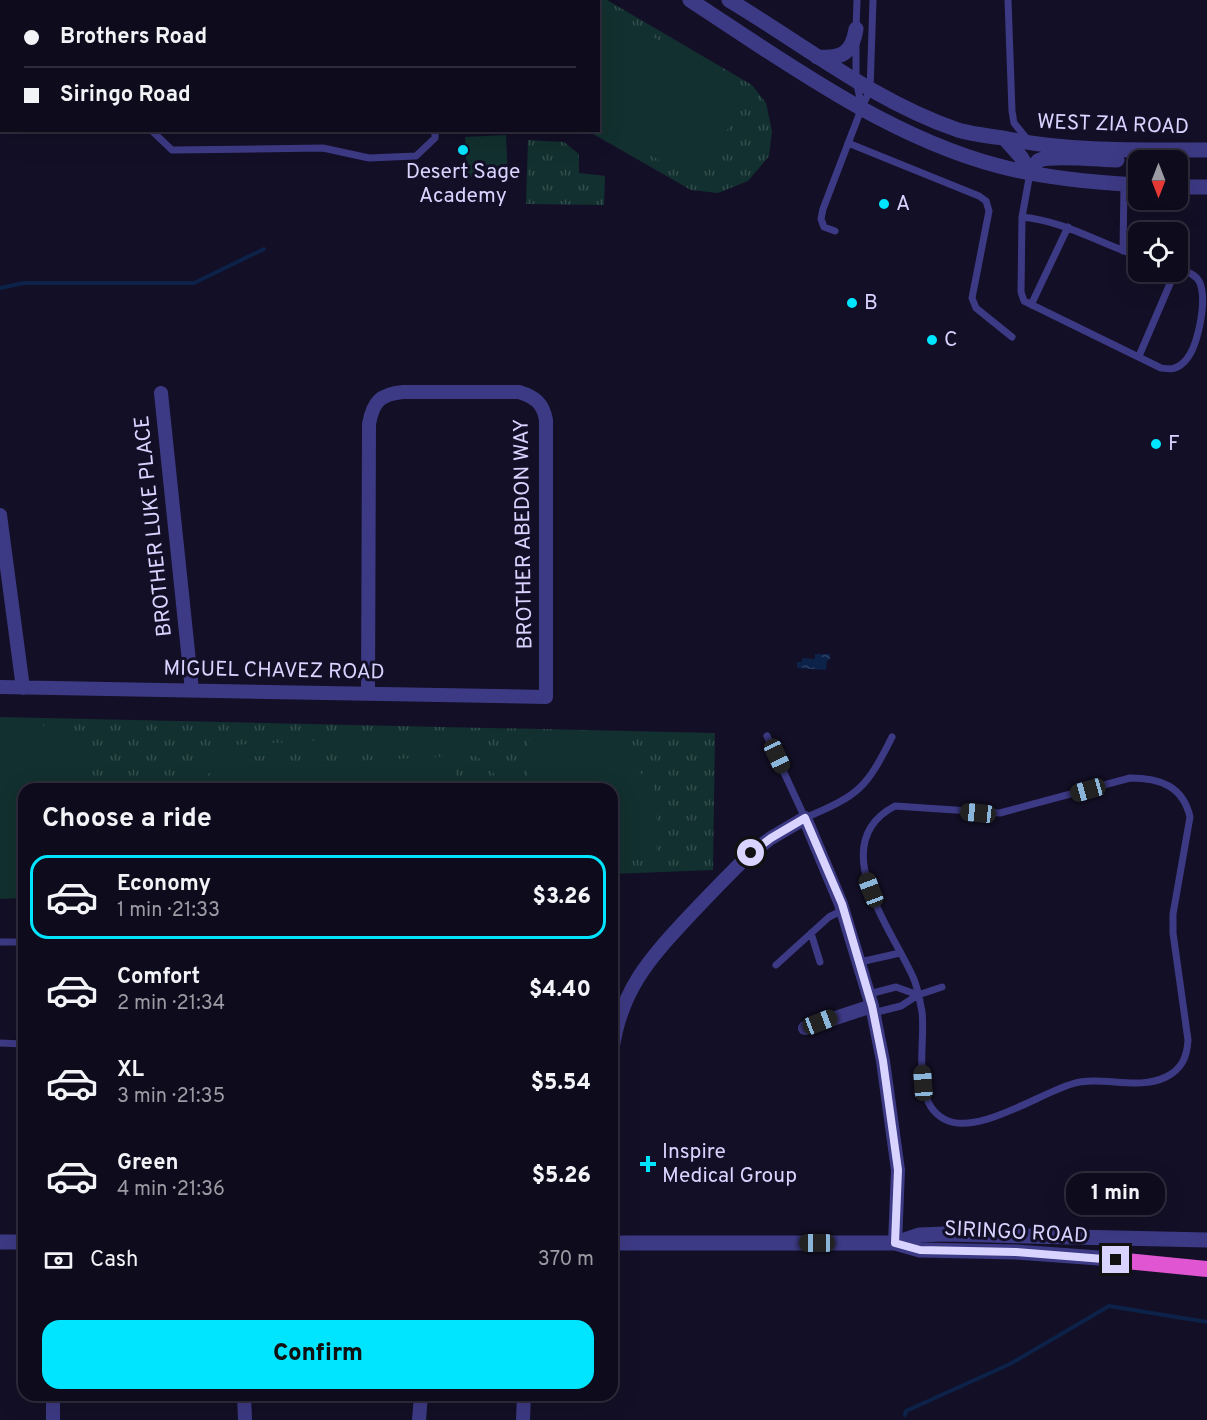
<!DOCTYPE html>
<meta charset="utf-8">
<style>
:root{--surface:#0e0b1c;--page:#171425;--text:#f1f3f6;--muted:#9b9ba3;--line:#2e2b3b;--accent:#00e5ff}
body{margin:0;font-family:Overpass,sans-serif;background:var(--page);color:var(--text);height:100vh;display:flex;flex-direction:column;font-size:22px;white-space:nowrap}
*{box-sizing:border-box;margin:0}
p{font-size:20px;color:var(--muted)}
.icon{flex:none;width:33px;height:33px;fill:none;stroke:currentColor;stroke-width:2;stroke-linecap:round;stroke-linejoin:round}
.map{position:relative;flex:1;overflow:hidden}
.side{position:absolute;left:18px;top:783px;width:600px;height:618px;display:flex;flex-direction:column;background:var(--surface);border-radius:18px;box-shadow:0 6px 24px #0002,0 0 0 2px var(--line)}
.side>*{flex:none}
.banner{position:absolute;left:0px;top:0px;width:600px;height:132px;box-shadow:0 6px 24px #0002,0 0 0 2px var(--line);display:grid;align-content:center;height:132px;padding:0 24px;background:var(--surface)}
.needle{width:39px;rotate:180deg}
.tools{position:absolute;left:1128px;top:150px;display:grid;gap:12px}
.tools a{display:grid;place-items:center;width:60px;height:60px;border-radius:12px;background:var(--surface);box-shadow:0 6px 24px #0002,0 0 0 2px var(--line);font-size:30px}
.end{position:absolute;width:27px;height:27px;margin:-14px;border:8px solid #d9d4ff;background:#111;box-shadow:0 0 0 3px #111}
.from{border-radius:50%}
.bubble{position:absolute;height:42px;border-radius:18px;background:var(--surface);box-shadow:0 6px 24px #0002,0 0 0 2px var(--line);font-size:20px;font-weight:800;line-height:42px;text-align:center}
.car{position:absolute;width:18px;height:36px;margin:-18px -9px;border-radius:8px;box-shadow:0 0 4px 2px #0007;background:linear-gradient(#222 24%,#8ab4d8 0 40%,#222 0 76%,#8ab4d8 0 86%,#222 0)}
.banner b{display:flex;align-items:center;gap:21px;height:57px;font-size:22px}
.banner b+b{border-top:2px solid var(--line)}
.banner i{width:15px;height:15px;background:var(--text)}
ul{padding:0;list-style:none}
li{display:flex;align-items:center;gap:18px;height:84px;margin:0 12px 9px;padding:0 12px;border:3px solid transparent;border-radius:18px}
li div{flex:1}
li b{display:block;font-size:22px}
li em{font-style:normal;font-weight:800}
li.active{border-color:var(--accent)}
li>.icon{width:54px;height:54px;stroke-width:1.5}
h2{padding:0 24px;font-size:27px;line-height:72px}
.pay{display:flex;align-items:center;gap:15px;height:66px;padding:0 24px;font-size:22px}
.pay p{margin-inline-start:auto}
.primary-button{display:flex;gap:12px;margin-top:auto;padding:12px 24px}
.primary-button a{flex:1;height:69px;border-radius:18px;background:var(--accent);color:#111;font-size:24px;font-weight:800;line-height:69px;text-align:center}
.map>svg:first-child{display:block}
.park{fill:url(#park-tufts)}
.garden{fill:#12302f}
.water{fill:url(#water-ripples)}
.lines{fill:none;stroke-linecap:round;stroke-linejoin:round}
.stream{stroke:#0c2248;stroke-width:4}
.service{stroke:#3d3a85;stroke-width:7}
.minor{stroke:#3d3a85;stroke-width:14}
.tertiary{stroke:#3d3a85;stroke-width:15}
.trunk{stroke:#e055d1;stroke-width:16}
.route{stroke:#d9d4ff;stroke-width:8}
.poi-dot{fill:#00e5ff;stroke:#130f26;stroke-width:2}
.labels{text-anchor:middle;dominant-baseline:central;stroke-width:6;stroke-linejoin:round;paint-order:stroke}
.street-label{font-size:21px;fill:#d9d4ff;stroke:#130f26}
.poi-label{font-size:21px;fill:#d9d4ff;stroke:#130f26;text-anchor:start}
</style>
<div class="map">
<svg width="1207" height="1420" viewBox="0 0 1207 1420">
<defs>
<pattern id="park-tufts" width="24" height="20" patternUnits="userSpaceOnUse" patternTransform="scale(1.5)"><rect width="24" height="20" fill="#12302f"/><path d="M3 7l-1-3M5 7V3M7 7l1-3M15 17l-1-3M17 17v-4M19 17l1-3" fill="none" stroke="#344d4e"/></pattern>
<pattern id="water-ripples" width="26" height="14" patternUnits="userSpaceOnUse" patternTransform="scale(1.5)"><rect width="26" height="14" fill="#0c2248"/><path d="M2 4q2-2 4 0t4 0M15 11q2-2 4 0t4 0" fill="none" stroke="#2f4163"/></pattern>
</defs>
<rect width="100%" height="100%" fill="#130f26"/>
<path class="park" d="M501,0H607L752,85L766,103L772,131L769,156L748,181L718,193L691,190L588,131L598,130V2H500Z
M528,140L564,142L579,154V173L605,176L604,205L526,204Z
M0,717L715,733L713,870L612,874V789H24V898L0,899Z"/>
<path class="garden" d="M599,6L749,92L697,182L599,125Z
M506,135L508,175L467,177L465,137Z
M0,723L63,727L85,749L88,789H24V896L0,897Z
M441,734C476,735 505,755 515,789H502C491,758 464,746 433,746L240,757C221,763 207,771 197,789H183C194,767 210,752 234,745Z
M611,738L653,788L656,794V856L612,865V789H527L528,740Z
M454,756L456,789H236L235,767Z"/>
<path class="water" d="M815,654H830V659L827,661L826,670L797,668V662H802V658L815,659Z"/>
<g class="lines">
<path class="stream" d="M0,288L24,283H194L264,249
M905,1415L906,1411L1010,1364L1109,1306L1207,1322"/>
<path class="service" d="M431,0V2
M1008,0L1012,111L1014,123L1027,139
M147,2V0
M856,30L857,0
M856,44V81L862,107
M151,130L172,150L323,148L369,158L416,156L435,138V130
M848,143L979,196L986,201L989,211L972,298L976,308L1012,337
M1030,173L1022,217L1021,292L1024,301L1161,368C1170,369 1176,370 1183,363C1198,350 1207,302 1200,283C1196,274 1187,272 1178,269
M1022,217C1064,221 1099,243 1138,256
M835,231L824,227L821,219L823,209L862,107L870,90L873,0
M1123,251L1124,184
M1031,305L1068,227
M1139,356L1175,272
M767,736L805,818C859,795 866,789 892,737
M1130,778C1160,778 1183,786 1190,817L1173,914V933L1188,1040C1187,1057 1182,1069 1166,1077C1137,1091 1102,1075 1072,1084C1038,1094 976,1137 944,1119C910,1100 926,1044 922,1012C920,1001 918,988 913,977C891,928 824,843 895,806L1000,813Z
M811,933L820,962
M0,942H24
M860,962L900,953
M776,965L829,917L843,910
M869,994L896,987L918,995
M873,1013L901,1006L918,995L942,987
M0,1043L24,1044"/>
<path class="minor" d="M161,393L192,690
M0,515L23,688
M0,687L546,697V420C543,403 535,397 519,392H403C380,394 373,402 369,424L368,693
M805,1028L872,1006
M612,1053C620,989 651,957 693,912C712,892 731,872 751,853L771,838L805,818L841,904L872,1006L883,1061L898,1170L895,1243
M53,1395V1420
M244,1395L245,1420
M419,1420L421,1395
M523,1420L524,1395"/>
<path class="tertiary" d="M690,0C785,62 888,137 999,166C1044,178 1091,182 1138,185
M729,0C804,45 874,101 958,130C972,134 988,136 1003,138C1070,152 1139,150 1207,150
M817,57C841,59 852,54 856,29
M1005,139L1021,157L1030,173
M1030,173C1032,169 1035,164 1038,161C1048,154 1102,160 1117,160
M1178,187H1207
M0,1242H24
M612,1243H895L920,1250L1016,1252L1126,1260
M895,1243L919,1235L944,1234L1207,1240"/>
<path class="trunk" d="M1116,1260L1207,1269"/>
</g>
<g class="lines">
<path class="route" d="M751,853L771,838L805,818L842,904L872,1006L883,1061L898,1170L895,1243L920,1250L1016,1252L1116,1260"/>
</g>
<g class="poi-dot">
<circle cx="463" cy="150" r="6"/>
<circle cx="884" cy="204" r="6"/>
<circle cx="852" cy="303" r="6"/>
<circle cx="932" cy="340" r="6"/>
<circle cx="1156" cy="444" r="6"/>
<path d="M645 1155h6v6h6v6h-6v6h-6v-6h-6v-6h6z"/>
</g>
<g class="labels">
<g class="street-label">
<text transform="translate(1113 125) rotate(2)">WEST ZIA ROAD</text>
<text transform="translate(154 526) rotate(-96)">BROTHER LUKE PLACE</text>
<text transform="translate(524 534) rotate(-91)">BROTHER ABEDON WAY</text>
<text transform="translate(274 671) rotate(1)">MIGUEL CHAVEZ ROAD</text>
<text transform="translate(1016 1233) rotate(3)">SIRINGO ROAD</text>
</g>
<g class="poi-label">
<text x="463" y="172" text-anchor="middle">Desert Sage<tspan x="463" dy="24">Academy</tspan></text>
<text x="896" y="204">A</text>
<text x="864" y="303">B</text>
<text x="944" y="340">C</text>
<text x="1168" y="444">F</text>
<text x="662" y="1152">Inspire<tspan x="662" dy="24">Medical Group</tspan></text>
</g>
</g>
</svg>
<div class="tools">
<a><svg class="needle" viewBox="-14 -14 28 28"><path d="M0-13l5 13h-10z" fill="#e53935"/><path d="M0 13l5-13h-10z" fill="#9b9ba3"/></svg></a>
<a><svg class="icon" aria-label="locate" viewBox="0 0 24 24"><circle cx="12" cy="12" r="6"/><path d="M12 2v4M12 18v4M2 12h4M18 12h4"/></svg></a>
</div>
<i class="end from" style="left:751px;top:853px"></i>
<i class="end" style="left:1116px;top:1260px"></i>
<div class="bubble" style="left:1066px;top:1173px;width:99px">1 min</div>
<i class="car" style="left:777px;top:756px;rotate:155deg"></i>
<i class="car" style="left:1088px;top:790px;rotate:254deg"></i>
<i class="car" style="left:978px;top:813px;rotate:276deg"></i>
<i class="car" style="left:871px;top:890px;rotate:339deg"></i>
<i class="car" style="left:820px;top:1022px;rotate:69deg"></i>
<i class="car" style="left:923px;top:1083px;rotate:356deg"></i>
<i class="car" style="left:817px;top:1243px;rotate:270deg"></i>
<div class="banner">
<b><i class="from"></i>Brothers Road</b>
<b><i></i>Siringo Road</b>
</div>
<section class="side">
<h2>Choose a ride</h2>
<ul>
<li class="active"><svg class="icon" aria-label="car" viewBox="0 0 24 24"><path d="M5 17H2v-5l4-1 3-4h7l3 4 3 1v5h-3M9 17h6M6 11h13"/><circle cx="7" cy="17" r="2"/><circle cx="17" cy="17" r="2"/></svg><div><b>Economy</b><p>1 min · 21:33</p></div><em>$3.26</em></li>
<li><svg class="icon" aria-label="car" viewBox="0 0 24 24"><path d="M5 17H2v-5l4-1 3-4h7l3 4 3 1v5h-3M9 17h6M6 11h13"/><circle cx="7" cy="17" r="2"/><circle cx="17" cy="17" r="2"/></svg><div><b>Comfort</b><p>2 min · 21:34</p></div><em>$4.40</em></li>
<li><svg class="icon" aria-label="car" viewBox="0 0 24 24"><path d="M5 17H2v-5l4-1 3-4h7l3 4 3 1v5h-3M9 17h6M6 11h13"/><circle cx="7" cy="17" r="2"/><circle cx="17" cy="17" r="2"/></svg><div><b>XL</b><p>3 min · 21:35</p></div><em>$5.54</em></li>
<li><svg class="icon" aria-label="car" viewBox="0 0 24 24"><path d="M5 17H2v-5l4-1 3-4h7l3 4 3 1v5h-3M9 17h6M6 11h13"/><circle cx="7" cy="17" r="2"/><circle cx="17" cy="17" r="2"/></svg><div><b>Green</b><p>4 min · 21:36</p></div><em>$5.26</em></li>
</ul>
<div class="pay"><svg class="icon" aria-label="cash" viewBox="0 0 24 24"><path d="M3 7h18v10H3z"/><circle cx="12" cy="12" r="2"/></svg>Cash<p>370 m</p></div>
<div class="primary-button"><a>Confirm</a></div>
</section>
</div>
